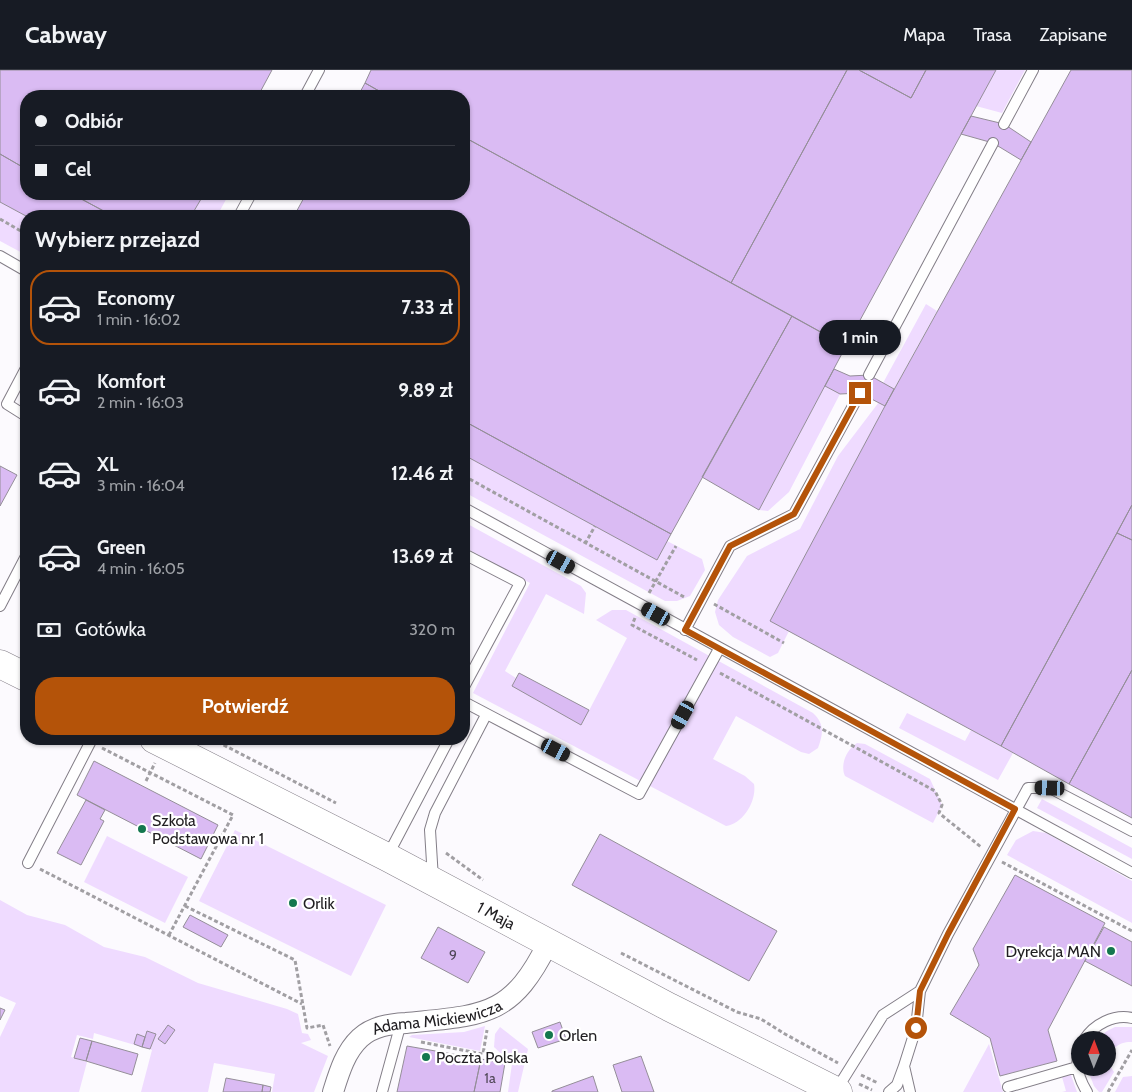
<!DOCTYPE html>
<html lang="pl">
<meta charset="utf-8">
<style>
:root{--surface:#171b24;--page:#20242c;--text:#f1f3f6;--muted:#9ea1a6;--line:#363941;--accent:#b45309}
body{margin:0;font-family:Cabin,sans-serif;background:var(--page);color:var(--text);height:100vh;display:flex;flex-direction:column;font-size:19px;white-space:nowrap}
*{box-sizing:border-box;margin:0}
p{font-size:16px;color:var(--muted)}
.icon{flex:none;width:28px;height:28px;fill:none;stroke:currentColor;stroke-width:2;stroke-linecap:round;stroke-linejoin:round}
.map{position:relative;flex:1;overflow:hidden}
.sheet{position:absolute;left:20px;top:140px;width:450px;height:535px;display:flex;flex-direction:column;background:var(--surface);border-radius:20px;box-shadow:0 1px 4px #0004}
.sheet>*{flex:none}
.top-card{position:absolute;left:20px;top:20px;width:450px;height:110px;border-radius:20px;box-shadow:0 1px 4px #0004;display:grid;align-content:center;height:110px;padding:0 15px;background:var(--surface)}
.needle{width:32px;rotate:1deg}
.fabs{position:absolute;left:1071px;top:961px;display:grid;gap:10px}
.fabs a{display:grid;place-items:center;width:45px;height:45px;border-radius:50%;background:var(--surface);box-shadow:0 1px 4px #0004;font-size:25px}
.end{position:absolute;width:22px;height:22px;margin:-11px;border:6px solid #b45309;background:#fff;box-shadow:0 0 0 2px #fff}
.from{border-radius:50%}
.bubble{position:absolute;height:35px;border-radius:18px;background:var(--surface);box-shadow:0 1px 4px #0004;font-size:16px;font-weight:800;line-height:35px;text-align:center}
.car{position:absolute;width:15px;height:30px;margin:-15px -8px;border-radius:6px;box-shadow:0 0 4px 1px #0007;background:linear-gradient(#222 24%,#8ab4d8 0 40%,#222 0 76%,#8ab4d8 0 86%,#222 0)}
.top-card b{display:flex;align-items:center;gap:18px;height:48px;font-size:19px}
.top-card b+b{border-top:1px solid var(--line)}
.top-card i{width:12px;height:12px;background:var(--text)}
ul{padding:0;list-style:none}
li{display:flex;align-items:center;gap:15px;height:75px;margin:0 10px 8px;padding:0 5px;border:2px solid transparent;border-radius:20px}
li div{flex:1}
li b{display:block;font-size:19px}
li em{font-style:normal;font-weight:800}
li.selected{border-color:var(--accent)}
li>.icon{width:45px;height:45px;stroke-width:1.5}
h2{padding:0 15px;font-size:22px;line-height:60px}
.pay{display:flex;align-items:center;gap:12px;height:55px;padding:0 15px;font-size:19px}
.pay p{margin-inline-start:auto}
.action{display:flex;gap:10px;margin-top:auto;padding:10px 15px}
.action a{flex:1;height:58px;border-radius:20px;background:var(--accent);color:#fff;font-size:20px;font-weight:800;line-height:58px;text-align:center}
header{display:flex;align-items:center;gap:30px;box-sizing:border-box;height:70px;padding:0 25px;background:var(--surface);border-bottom:1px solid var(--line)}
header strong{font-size:24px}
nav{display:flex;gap:28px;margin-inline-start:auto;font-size:18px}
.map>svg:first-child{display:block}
.green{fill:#efdbff}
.building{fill:#dabbf3;stroke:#948e98}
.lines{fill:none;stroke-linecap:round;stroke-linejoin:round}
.lane-casing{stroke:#837e87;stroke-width:12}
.street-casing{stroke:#837e87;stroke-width:22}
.secondary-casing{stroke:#837e87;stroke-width:29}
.path{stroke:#a19fa3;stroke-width:3;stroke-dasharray:4 2.5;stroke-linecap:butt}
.lane{stroke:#fff;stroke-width:10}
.street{stroke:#fff;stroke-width:20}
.secondary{stroke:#fff;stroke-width:28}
.route{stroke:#b45309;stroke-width:6}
.poi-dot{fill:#14774f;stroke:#fff;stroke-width:2}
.labels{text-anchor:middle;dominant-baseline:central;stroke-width:4.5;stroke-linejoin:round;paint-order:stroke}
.number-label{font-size:14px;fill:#4f4656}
.poi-label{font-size:16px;fill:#211f22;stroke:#fff;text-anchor:start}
.street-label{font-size:16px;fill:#211f22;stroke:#fff}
</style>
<header>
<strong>Cabway</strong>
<nav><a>Mapa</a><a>Trasa</a><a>Zapisane</a></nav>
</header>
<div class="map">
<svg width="1132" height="1022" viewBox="0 0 1132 1022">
<rect width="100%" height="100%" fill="#fcfafe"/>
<path class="green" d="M996,0H1025L1002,43L976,36Z
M204,124H229L217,146H191Z
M0,132L26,146V185L0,171Z
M926,234L937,241L894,319L883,313Z
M825,316L840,324L789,422L768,441L759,440Z
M879,332L885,336L770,551L789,561L778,583L770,587L733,567L719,555L715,542L718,530L747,486L800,459L838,386Z
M464,385L657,490L667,471L702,489L705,500L690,526L677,531H665L464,422Z
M464,452L581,516L586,523L584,544L546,524L505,601L516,608L512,616L582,654L627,568L596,550L612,540H626L813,643C825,654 823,664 818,678L809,684L801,682L736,646L713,689L745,706L754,714C757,731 743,754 726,756L473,623L530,513L464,477Z
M907,643L965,671L971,660L1013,683L998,710L899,658Z
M857,673L865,674L930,709L942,735L933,753L845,706C840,695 846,680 857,673Z
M1042,729L1132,778V789L1037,738Z
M235,760L386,835L351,906L199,831Z
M1033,761L1046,763L1132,811V853L1007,785L1016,770Z
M107,766L188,807L165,853L84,812Z
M0,830L27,845L65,855L104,877L145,887L198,913L287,939L298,944L302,963L308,964L311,970L301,973L328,986L314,1022H272L275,1004L214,993L208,1022H141L152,980L94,963L93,969L77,965L71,987L87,992L79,1022H0V967L16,933L0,926Z
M485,956L480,981L409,967L412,965L464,962Z
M500,957L528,979L518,1022H508L512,994L494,977L495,964Z
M1115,957H1132V972C1115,971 1102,986 1114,1002L1102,1022H1099L1094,1016L1087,998H1108V970H1096L1107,961Z
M989,974L1003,1022H963Z
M1071,1005L1077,1022H1062L1066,1021L1062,1007Z
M1132,1006V1022H1115L1123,1007Z"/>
<path class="building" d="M0,0H272L258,26H26V99L0,84Z
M371,0H847L731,213L464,67V26H388L365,13Z
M847,0H859L911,28L926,0H996L846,276L731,213Z
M859,0H926L911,28Z
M1071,0H1132V435L1001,676L770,551L885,336Z
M365,13L388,26H358Z
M971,46L1004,54L1031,72L1021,90L993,73L961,64Z
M464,67L792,246L671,464L464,351V146H294L306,124H464Z
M0,84L26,99V124H72L113,146H26L0,132Z
M72,124H204L191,146H113Z
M792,246L846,276L759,440L702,407Z
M834,299L850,306L869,305L894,319L885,336L860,323L840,324L825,316Z
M464,351L671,464L657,490L464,385Z
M0,396L17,405L0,436Z
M1132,435V470L1117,463Z
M1117,463L1132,470V600L1069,714L1001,676Z
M1132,600V748L1069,714Z
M519,603L589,640L581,655L512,616Z
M94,691L218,755L201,789L77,725Z
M86,730L105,740L100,749L104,751L81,795L57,783Z
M600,764L777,861L749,911L572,815Z
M1015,805L1105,853L1048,960L1057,991L1000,1006L990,968L950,944L979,895L973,879Z
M190,845L228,865L221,877L183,857Z
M438,857L485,882L468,913L421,888Z
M1104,857L1132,872V916L1085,891Z
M0,938L5,940L0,950Z
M560,952L566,969L538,978L532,962Z
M168,955L175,960L165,974L158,969Z
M147,961L156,964L150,979L142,977Z
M137,964L145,967L142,977L134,974Z
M80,968L92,971L86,991L74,988Z
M92,971L138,984L132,1005L86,991Z
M407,976L481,989L474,1022H397Z
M641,986L654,1022H622L613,995Z
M481,989L505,993L500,1022H474Z
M593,1006L598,1022H552V1021Z
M226,1008L263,1015L262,1022H223Z
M263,1015L271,1017L270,1022H262Z"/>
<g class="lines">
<defs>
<path id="lane" d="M305,26L319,0
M1004,54L1033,0
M239,146L251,124
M0,186L26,201
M26,298L7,334L26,346
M869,305L993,73
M464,438L1132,803
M464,484L520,513L464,617
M0,536L26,486
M685,560L730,476L794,444L860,323
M464,632L639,724L719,579
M388,785L449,669
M28,793L92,669
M433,809L430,760L435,743L486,645
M1084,970C1094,954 1114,944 1132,948
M1080,979C1074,994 1079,1009 1087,1022
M1008,1017L1077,997
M837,1019L883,945L920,921
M382,1022L401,953
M889,1022L897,1015L904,996
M910,1022L904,996L916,958L920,921L948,864L1028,718H1050L1132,761"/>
<g id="street">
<path id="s1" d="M333,1022C339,1003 345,982 360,968C373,956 390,954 406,953C483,945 511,948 548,873"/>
</g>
<g id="secondary">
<path d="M0,594L26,607"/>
<path id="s2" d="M154,669L387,787L669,937L838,1022"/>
</g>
</defs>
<use href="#lane" class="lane-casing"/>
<use href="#street" class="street-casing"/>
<use href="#secondary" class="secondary-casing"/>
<path class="path" d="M0,149L26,164
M464,406L686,528
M585,474L595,456
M649,523L676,476
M714,534L784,573
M635,548L632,555L697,590
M720,603L935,721L942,735L939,743L981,777
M212,669L336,733
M102,678L233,745L169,865
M146,711L155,693
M446,783L483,810
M1002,792L1132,861
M40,799L302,934
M185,836L295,890L307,958L323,955L330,976
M621,883L737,942L761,949L785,964L838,993
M421,972L483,984L487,960
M861,1005L878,1013
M859,1014L872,1020
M1108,1022L1132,980"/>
<use href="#lane" class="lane"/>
<use href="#street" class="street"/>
<use href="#secondary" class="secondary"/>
</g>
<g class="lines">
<path class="route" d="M860,323L794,444L730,476L685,560L1015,739L948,864L920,921L916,958"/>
</g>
<g class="poi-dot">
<circle cx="142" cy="759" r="5"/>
<circle cx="293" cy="833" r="5"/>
<circle cx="1111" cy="881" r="5"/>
<circle cx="549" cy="965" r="5"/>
<circle cx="426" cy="987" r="5"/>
</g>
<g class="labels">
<g class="number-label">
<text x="453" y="885">9</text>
<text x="490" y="1008">1a</text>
</g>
<g class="poi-label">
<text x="152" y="750">Szkoła<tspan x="152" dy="18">Podstawowa nr 1</tspan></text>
<text x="303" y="833">Orlik</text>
<text x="1101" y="881" text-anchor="end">Dyrekcja MAN</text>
<text x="559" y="965">Orlen</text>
<text x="436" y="987">Poczta Polska</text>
</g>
<g class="street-label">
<text stroke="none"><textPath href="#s2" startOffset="385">1 Maja</textPath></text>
<text stroke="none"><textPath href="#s1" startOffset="142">Adama Mickiewicza</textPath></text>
</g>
</g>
</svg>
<div class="fabs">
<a><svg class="needle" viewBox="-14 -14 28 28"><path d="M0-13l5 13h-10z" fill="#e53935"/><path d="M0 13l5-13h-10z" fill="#9ea1a6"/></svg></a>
</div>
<i class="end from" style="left:916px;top:958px"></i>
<i class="end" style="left:860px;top:323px"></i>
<div class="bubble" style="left:819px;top:250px;width:82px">1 min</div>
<i class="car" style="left:561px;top:492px;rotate:119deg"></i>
<i class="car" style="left:656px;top:544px;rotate:299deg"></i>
<i class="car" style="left:683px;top:645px;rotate:209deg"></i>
<i class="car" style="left:556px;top:680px;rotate:117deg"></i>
<i class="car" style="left:1050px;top:718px;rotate:272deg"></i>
<div class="top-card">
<b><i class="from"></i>Odbiór</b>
<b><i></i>Cel</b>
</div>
<section class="sheet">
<h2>Wybierz przejazd</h2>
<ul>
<li class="selected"><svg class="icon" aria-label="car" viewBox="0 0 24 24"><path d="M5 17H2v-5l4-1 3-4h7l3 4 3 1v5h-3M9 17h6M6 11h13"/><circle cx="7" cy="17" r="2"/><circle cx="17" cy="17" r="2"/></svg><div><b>Economy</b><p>1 min · 16:02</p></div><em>7.33 zł</em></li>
<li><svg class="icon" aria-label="car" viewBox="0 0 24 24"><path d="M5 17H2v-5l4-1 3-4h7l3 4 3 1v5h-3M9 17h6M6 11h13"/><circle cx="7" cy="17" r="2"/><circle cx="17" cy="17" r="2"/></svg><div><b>Komfort</b><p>2 min · 16:03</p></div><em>9.89 zł</em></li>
<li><svg class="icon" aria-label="car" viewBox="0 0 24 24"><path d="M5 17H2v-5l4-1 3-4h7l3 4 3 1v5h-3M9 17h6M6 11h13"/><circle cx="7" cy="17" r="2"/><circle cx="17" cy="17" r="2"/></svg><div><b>XL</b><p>3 min · 16:04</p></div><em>12.46 zł</em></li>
<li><svg class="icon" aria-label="car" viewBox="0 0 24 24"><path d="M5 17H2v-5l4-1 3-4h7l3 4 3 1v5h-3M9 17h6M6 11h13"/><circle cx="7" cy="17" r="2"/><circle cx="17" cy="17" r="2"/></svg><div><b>Green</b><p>4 min · 16:05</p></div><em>13.69 zł</em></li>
</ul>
<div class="pay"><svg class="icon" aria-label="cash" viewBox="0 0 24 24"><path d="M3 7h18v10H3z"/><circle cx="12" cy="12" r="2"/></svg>Gotówka<p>320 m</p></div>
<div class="action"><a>Potwierdź</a></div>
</section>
</div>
